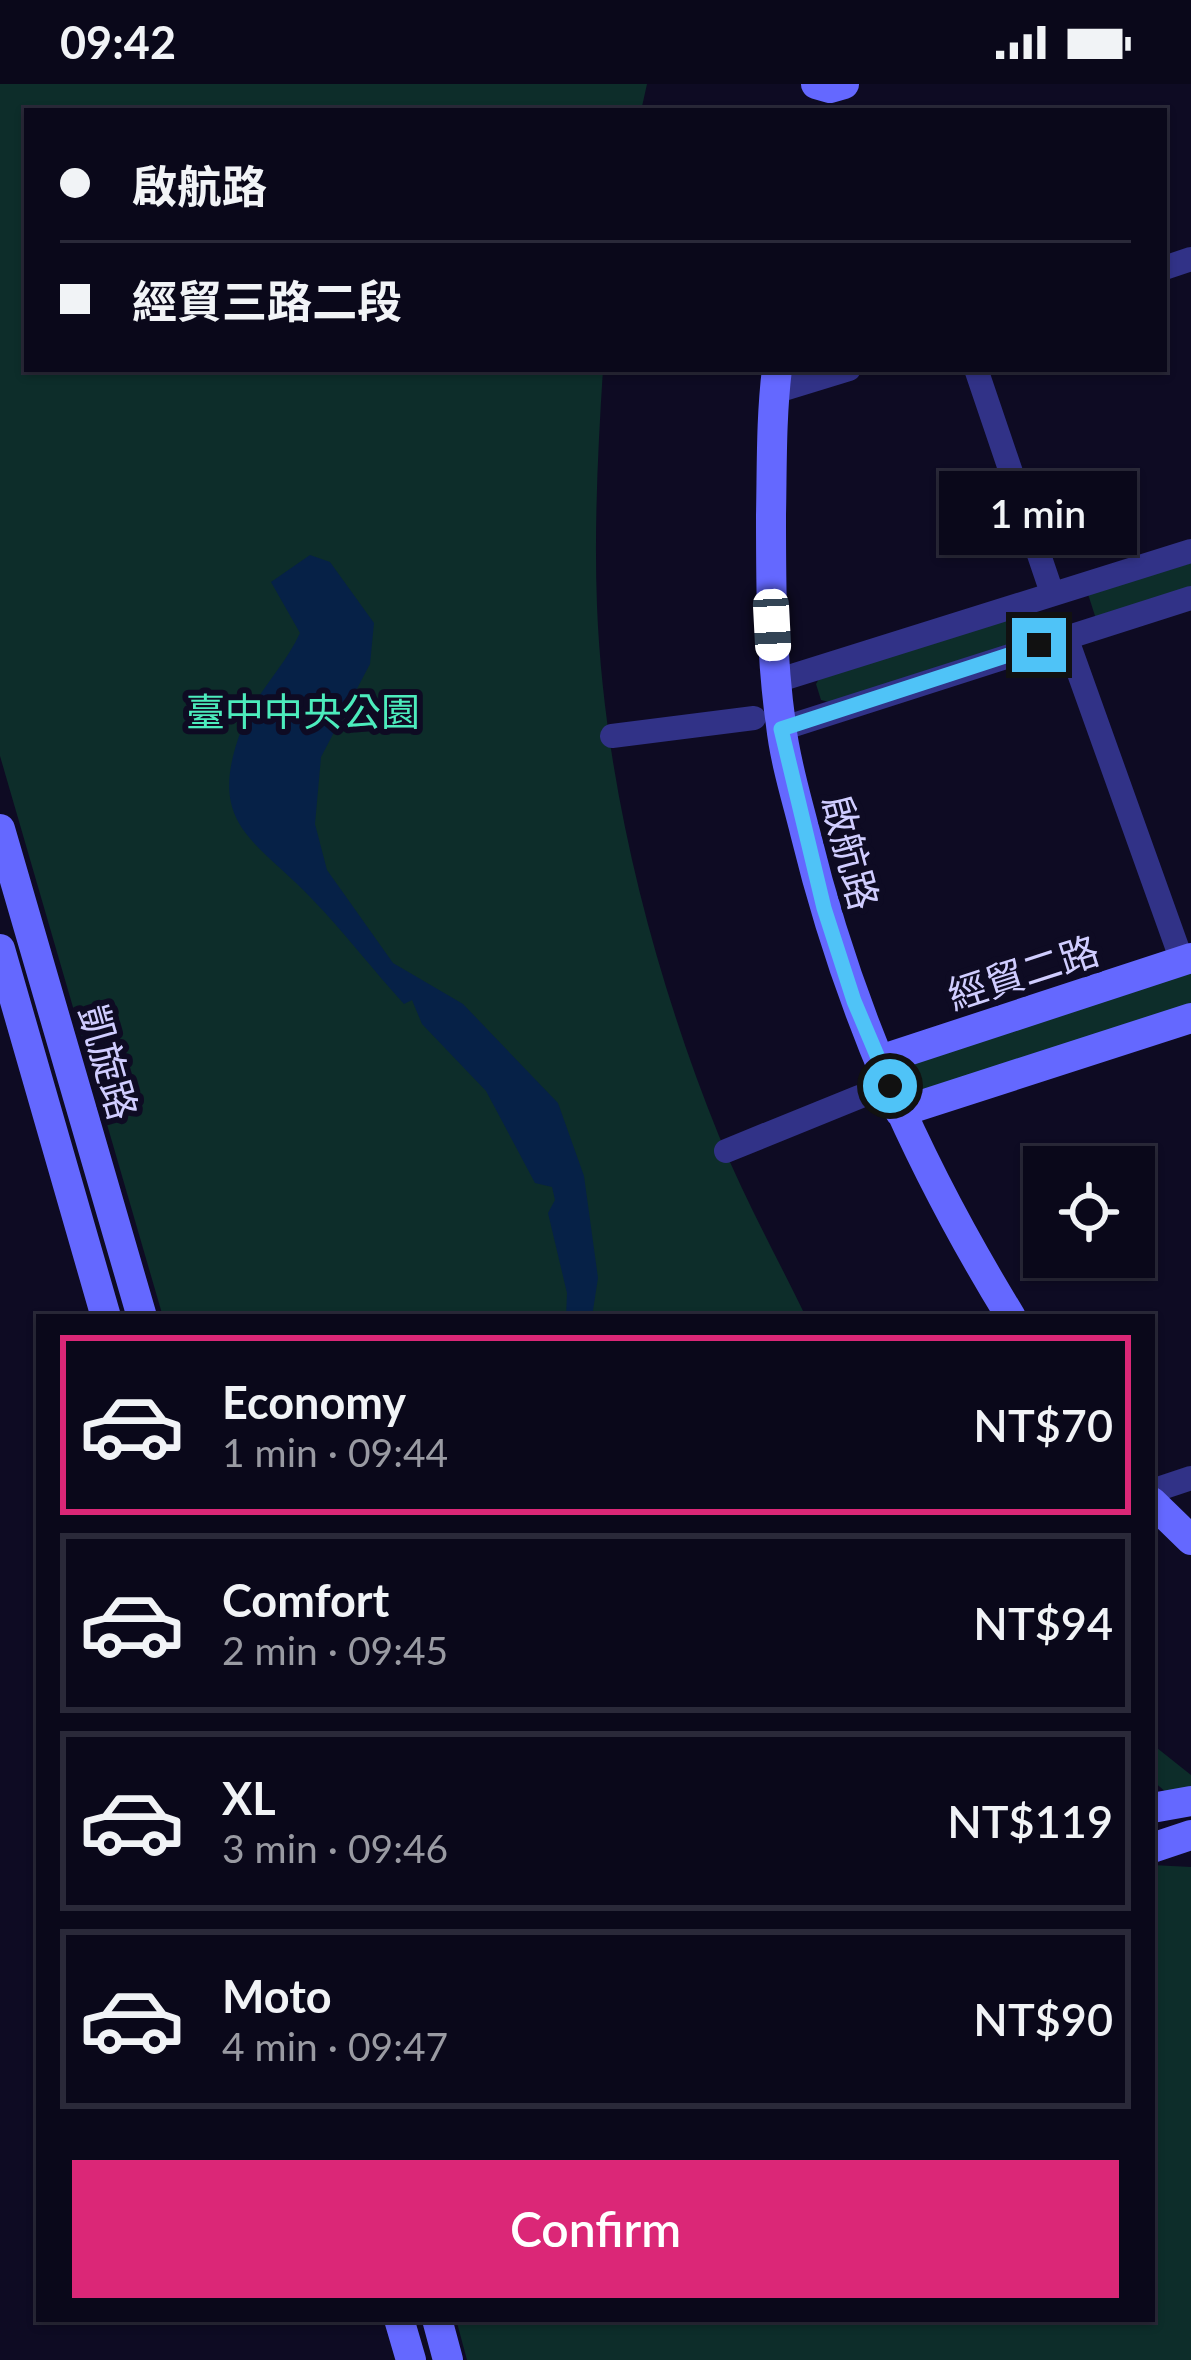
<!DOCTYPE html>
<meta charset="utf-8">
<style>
:root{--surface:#0a081a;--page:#181627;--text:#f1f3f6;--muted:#999aa2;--line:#2a2939;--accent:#db2777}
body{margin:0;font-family:Lato,"Noto Sans TC",sans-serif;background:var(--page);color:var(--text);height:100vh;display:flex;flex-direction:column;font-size:45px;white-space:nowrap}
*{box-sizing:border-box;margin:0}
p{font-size:39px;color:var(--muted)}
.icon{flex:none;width:66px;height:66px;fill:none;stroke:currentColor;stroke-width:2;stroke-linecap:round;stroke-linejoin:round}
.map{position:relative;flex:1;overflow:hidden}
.panel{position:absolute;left:36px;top:1230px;width:1119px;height:1008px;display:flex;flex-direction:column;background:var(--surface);border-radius:0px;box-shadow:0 3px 9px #0004,0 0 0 3px var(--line)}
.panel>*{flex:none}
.banner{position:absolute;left:24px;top:24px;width:1143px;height:264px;border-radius:0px;box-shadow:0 3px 9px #0004,0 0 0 3px var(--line);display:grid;align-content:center;height:264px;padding:0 36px;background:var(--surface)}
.fabs{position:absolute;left:1023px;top:1062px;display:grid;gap:24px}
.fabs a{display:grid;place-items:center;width:132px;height:132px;border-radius:0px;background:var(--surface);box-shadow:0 3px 9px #0004,0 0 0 3px var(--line);font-size:60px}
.end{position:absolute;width:54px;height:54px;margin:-27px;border:15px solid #4fc3f7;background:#111;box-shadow:0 0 0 6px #111}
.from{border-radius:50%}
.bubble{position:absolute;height:84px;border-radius:0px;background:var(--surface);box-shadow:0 3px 9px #0004,0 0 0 3px var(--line);font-size:39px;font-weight:600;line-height:84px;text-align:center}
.car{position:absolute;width:36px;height:72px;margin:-36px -18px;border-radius:15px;box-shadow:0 0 9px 3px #0007;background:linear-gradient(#fff 24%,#345 0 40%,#fff 0 76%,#345 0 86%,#fff 0)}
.banner b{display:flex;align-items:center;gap:42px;height:114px;font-size:45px}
.banner b+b{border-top:3px solid var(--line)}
.banner i{width:30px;height:30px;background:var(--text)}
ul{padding:21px 0 0;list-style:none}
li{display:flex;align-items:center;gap:36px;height:180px;margin:0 24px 18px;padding:0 12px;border:6px solid var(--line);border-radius:0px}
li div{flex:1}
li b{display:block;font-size:45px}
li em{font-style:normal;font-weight:600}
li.active{border-color:var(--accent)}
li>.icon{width:108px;height:108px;stroke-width:1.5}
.primary-button{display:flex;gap:24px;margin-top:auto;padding:24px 36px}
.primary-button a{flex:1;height:138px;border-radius:0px;background:var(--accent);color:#fff;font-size:48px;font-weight:600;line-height:138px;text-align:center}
.status{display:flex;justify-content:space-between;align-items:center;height:84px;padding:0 60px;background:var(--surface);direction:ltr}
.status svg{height:33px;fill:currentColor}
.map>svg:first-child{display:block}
.green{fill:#0d2d2a}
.water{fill:#062147}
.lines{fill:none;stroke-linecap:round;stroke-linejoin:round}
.street{stroke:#313287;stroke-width:24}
.secondary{stroke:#6468ff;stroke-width:30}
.route{stroke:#4fc3f7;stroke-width:15}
.labels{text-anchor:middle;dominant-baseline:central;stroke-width:12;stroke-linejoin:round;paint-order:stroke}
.park-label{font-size:39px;fill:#4cecbc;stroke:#0e0b23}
.street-label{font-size:39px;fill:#d0cdff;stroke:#0e0b23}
</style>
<div class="status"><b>09:42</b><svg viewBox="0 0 49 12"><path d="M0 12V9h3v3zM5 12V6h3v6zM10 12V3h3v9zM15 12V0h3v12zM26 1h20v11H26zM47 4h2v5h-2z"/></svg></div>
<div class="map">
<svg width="1191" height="2276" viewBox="0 0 1191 2276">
<rect width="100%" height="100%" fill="#0e0b23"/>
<path class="green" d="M0,0H647L641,27H27V285H603C598,364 594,443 597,522C604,699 653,889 719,1052C744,1114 777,1173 806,1233H163L0,672Z
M1191,479V506L1096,535L1088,510Z
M1022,529L1029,557L832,619L821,616L816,600L822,590Z
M1191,885V923L928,1010L912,1007L905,989L917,975Z
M1152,1660L1191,1691V1730L1152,1696Z
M1152,1781L1191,1783V2276H467L456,2235H1152Z"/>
<path class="water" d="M310,471L330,478L374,539L370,580L321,673L315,740L327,786L393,879L463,920L558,1019L584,1092L598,1194L592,1233H566L567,1209L548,1129L555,1116L552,1103L535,1099L486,1007L422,940L412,916L404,920C373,886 344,848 312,815C254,754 205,741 242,644C255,610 285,582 300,549L271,498Z"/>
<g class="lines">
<path class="street" d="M1164,184L1191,175
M976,285L1052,509
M774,308L849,285
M1066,553L1182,877
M776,597L1191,467
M781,645L1191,514
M612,652L754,634
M726,1067L859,1013
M1152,1407L1191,1394"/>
<path class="secondary" d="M816,0L830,4L844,0
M777,285C771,334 772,382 771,431C771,501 771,571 781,641C785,677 796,712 805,748C848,925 916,1078 1011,1233
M0,745L142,1233
M0,865L106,1233
M880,976L1191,874
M900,1028L1191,934
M1152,1418L1191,1456
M1152,1724L1191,1717
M1152,1764L1191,1751
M399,2235L411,2276
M437,2235L448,2276"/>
</g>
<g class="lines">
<path class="route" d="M890,1002L854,917L824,824L781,645L1039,561"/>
</g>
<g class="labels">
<g class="park-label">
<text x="303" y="627">臺中中央公園</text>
</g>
<g class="street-label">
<text transform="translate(851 768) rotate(75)">啟航路</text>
<text transform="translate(1023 888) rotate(-18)">經貿二路</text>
<text transform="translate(109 978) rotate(74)">凱旋路</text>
</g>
</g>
</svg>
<div class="fabs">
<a><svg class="icon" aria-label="locate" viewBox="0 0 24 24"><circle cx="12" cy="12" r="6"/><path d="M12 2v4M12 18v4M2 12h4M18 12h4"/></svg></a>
</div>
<i class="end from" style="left:890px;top:1002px"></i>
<i class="end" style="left:1039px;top:561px"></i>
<div class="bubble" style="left:939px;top:387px;width:198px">1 min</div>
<i class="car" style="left:772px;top:541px;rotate:177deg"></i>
<div class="banner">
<b><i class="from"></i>啟航路</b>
<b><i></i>經貿三路二段</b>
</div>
<section class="panel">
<ul>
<li class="active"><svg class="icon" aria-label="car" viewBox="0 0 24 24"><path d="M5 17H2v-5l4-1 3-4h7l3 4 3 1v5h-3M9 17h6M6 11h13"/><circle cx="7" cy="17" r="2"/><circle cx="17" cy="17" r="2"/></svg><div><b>Economy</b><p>1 min · 09:44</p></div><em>NT$70</em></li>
<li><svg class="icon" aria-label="car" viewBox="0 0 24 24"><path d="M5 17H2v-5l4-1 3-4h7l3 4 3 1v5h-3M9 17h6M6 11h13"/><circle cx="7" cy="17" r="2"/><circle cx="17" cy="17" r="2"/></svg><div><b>Comfort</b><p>2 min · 09:45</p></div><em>NT$94</em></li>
<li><svg class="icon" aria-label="car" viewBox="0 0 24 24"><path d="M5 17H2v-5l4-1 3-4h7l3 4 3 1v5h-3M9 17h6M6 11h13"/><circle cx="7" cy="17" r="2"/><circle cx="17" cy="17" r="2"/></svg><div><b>XL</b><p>3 min · 09:46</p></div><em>NT$119</em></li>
<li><svg class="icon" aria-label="car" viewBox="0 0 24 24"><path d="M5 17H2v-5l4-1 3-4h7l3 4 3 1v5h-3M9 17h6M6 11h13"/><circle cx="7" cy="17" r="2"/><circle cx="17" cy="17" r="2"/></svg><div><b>Moto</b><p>4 min · 09:47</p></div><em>NT$90</em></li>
</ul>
<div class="primary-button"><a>Confirm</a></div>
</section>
</div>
